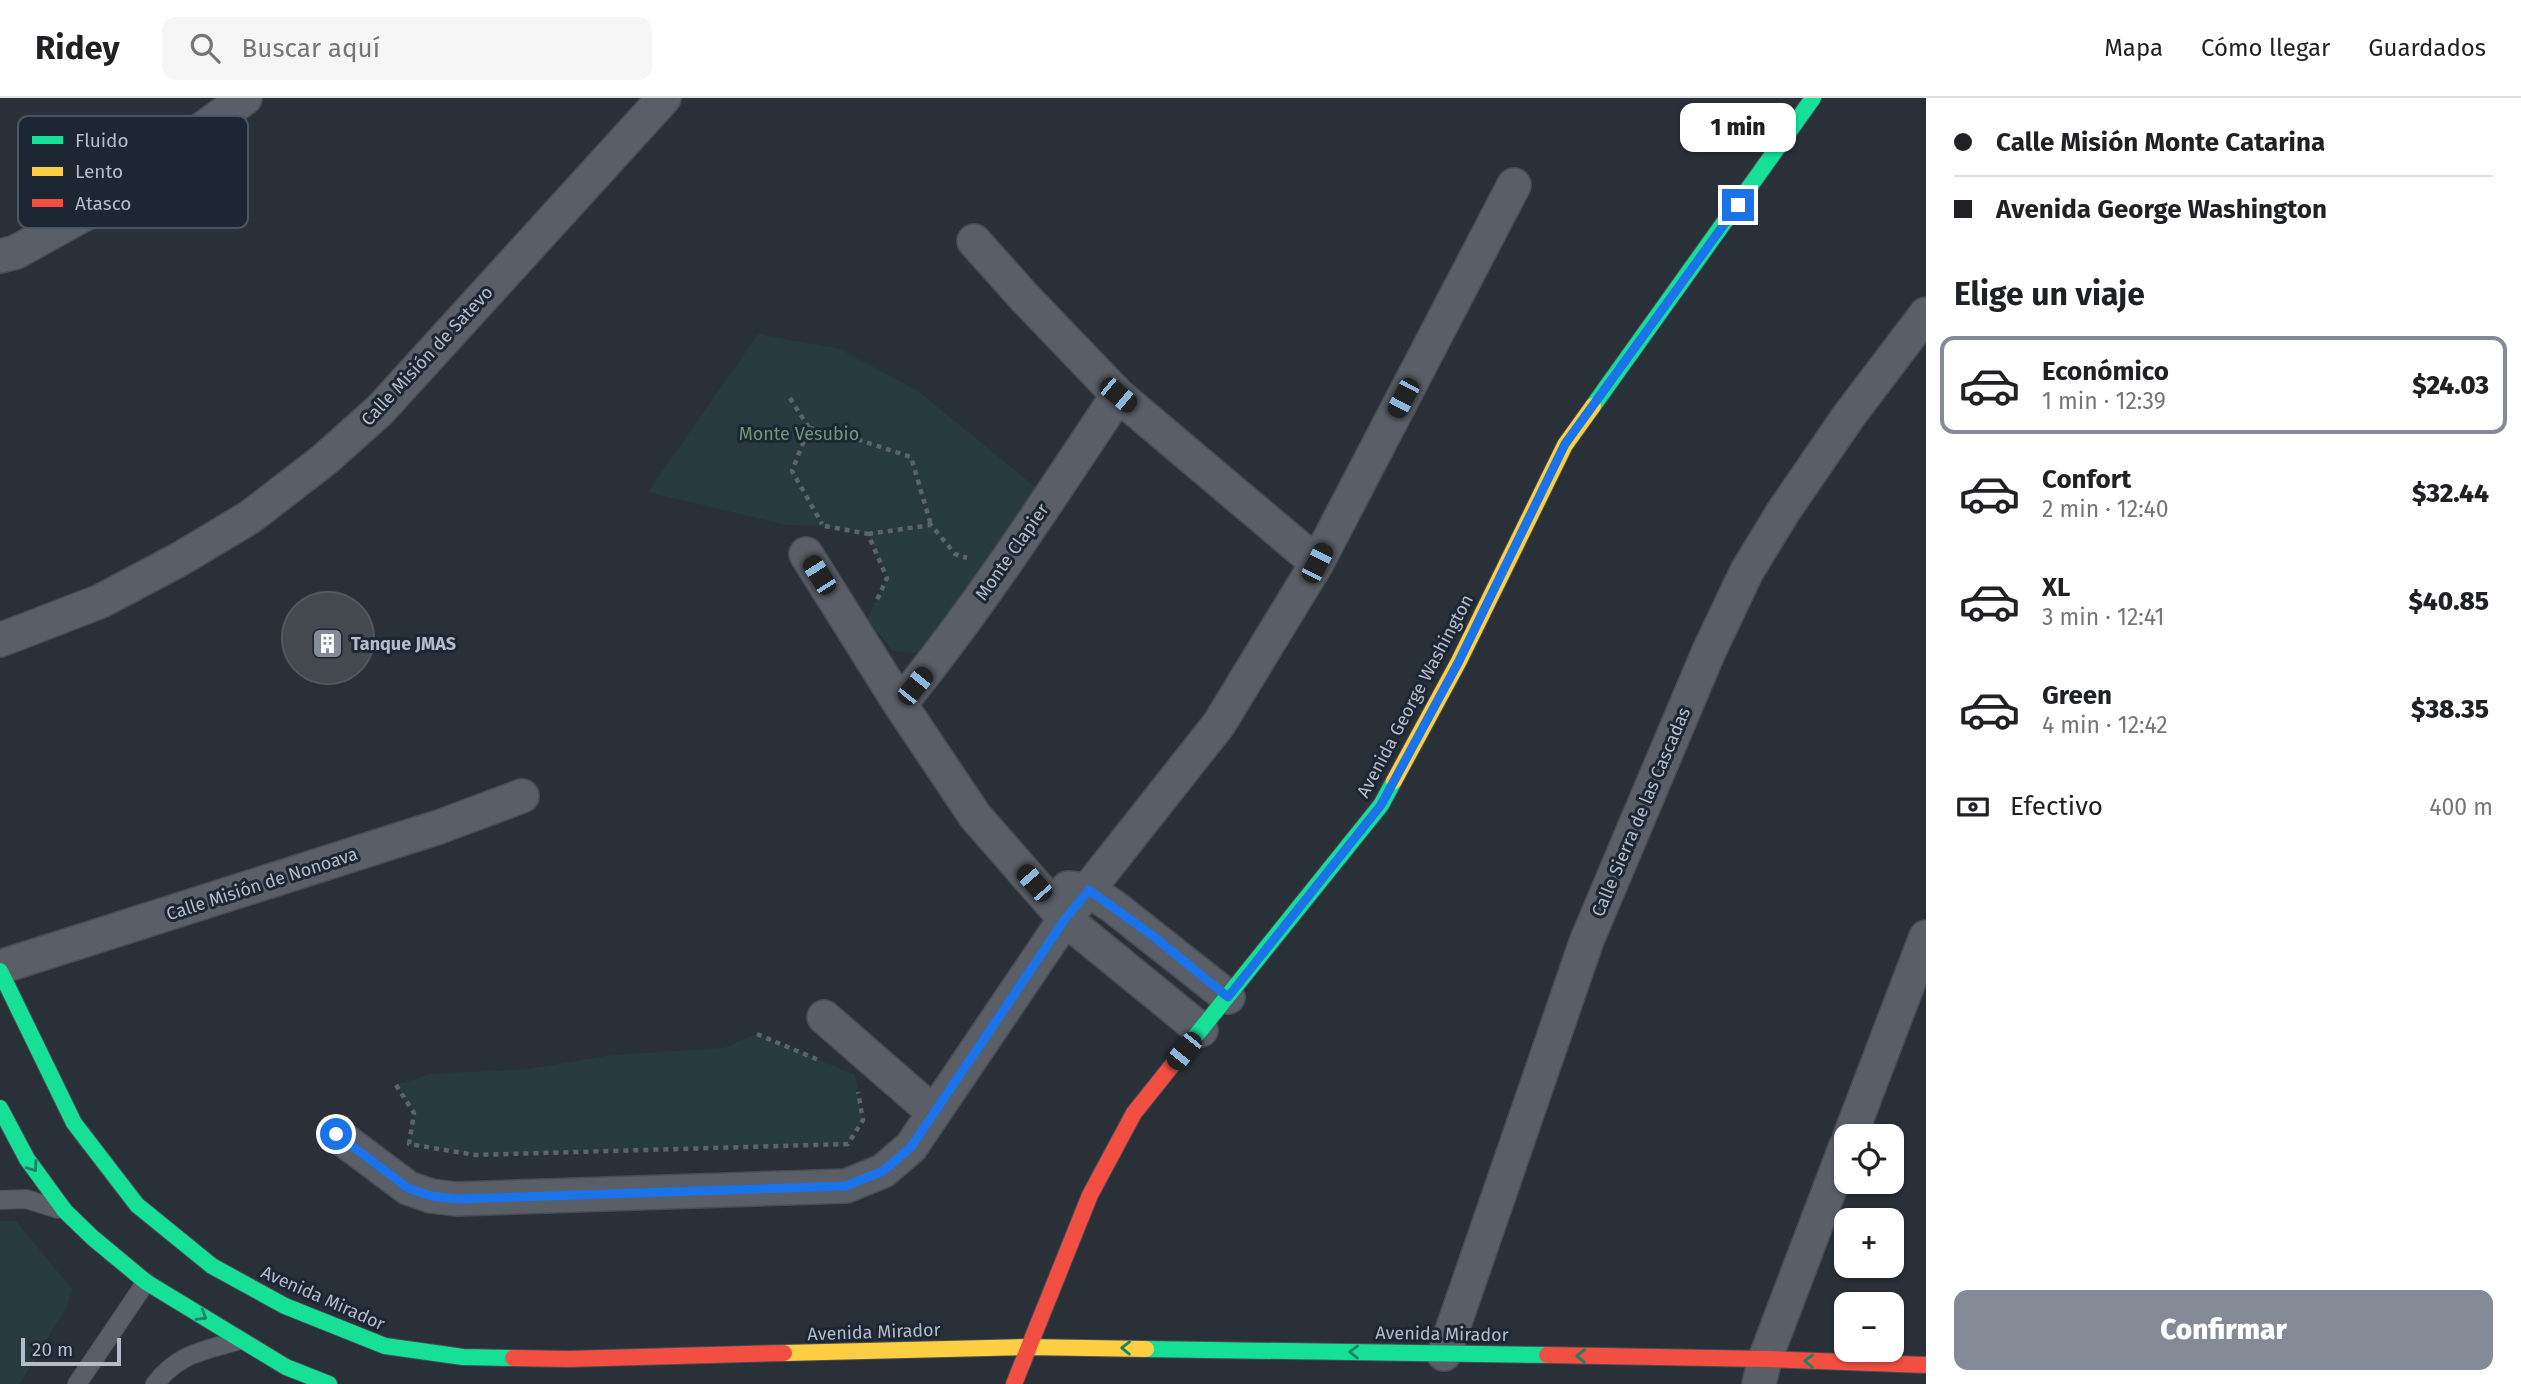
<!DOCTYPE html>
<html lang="es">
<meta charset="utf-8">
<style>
:root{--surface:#fff;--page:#f6f6f6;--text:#202124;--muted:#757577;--line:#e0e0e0;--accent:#848b96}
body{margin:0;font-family:"Fira Sans",sans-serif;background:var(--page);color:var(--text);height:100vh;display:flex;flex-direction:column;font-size:26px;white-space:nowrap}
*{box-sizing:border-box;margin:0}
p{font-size:23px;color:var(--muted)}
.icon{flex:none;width:38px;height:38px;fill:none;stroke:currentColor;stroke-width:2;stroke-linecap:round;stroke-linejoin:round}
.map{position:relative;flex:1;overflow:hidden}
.panel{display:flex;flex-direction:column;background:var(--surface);width:595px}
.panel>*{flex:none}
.guide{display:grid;align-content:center;height:154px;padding:0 28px;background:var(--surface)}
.fabs{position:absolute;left:1834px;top:1026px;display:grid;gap:14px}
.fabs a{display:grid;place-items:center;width:70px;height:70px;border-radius:14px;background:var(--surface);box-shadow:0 2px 5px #0004;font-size:35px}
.scale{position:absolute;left:21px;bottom:18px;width:100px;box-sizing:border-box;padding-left:7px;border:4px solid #b4bcc9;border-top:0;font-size:19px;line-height:24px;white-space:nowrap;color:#b4bcc9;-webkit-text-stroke:5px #1d2633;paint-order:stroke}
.end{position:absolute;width:32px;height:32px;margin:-16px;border:9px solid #1a73e8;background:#fff;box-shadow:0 0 0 4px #fff}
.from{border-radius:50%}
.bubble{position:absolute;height:49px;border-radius:14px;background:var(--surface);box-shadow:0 2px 5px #0004;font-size:23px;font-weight:800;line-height:49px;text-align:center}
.car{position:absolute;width:21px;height:42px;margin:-21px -10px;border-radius:9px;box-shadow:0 0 5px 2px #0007;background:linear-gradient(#222 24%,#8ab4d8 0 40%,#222 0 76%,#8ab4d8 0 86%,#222 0)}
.guide b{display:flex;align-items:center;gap:24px;height:66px;font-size:26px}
.guide b+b{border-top:2px solid var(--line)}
.guide i{width:18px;height:18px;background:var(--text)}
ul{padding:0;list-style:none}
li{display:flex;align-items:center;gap:21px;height:98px;margin:0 14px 10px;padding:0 14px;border:4px solid transparent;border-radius:14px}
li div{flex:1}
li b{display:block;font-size:26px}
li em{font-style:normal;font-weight:800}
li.current{border-color:var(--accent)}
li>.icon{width:63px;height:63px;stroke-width:1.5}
h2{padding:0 28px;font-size:32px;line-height:84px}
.pay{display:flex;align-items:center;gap:18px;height:77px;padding:0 28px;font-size:26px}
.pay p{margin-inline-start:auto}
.cta{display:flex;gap:14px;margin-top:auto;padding:14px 28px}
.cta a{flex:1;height:80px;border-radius:14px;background:var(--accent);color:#fff;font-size:28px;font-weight:800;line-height:80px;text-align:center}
header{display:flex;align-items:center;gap:42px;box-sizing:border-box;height:98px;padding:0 35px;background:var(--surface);border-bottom:2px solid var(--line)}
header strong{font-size:33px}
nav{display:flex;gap:38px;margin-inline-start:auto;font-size:24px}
.search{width:490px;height:63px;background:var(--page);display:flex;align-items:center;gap:18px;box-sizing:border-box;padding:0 24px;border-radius:14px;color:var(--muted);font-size:26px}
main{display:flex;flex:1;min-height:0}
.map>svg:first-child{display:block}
.green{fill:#273a3e}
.building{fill:#444950;stroke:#52575f;stroke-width:2}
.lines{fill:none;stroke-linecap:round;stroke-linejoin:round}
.lane-casing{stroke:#484c53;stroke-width:20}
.street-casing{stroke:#484c53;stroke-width:36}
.fast-casing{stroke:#484c53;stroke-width:18}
.slow-casing{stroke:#484c53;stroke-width:18}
.jam-casing{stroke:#484c53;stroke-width:18}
.path{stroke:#5d636a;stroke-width:4.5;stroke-dasharray:5 5;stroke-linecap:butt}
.lane{stroke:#5a5e66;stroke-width:18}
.street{stroke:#5a5e66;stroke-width:33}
.fast{stroke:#16e098;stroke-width:16}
.slow{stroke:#ffcf43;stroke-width:16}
.jam{stroke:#f24e42;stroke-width:16}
.oneway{stroke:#1a8366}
.route{stroke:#1a73e8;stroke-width:9}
.labels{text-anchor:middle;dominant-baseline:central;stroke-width:6;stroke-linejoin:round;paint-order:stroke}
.street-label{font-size:18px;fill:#b4bcc9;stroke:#1d2633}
.park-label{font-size:18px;fill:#6b9a76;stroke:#1d2633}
.poi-label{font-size:18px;font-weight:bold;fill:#b4bcc9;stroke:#1d2633;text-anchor:start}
.key{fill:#1d2633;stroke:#4a5360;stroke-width:2}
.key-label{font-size:19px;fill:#b4bcc9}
</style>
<header>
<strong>Ridey</strong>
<div class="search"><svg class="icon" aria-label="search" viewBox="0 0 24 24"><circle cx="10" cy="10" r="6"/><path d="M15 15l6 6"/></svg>Buscar aquí</div>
<nav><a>Mapa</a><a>Cómo llegar</a><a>Guardados</a></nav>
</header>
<main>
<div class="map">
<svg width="1926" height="1286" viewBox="0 0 1926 1286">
<rect width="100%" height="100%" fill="#2a3038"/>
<path class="green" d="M758,236L840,251L918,293L1039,392L934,544L914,555L893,553L867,522L887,480L868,436L823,428L786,427L648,394Z
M757,936L855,977L863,1022L848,1046L475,1057L409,1046L414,1015L396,987L431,976L529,971L611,957L724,950Z
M0,1123H16L72,1191L67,1208L20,1286H0Z"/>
<path class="building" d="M282 540a46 46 0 1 1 92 0a46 46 0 1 1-92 0Z"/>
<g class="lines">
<defs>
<path id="lane" d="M0,1102L26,1101L58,1111
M77,1286L146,1184
M155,1286C178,1256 202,1253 237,1243"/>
<path id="street" d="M974,143L1025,200L1118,297L1317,465
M0,158L16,154L88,114L245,0
M806,456L900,606L975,718L1065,821L1201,932
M0,542L101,503L180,461L250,419L324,362L380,312L664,0
M900,606C980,508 1048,402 1118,297
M1068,790L1089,792L1114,809L1228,899
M0,869L439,729L522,698
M824,919L933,1014
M336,1036L408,1090L431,1098L456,1101L846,1088L883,1073L911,1049L1065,821L1219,626L1317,465L1514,87
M1850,1038L1926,839
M1444,1256L1587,842L1709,553L1747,473L1783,414L1848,319L1926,216
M1759,1286L1765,1261L1846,1048"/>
<path id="fast" d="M1593,308L1813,0
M0,873L74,1025L137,1107L212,1168L285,1208L385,1248L463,1259L513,1260
M1190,945L1381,707L1394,683
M0,1010L27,1061L65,1113L93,1140L146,1184L286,1269L329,1286
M1146,1251L1547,1257"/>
<path id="slow" d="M1394,683L1459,563L1565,347L1593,308
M784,1255L1028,1249L1146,1251"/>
<path id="jam" d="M1547,1257L1765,1261L1926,1267
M513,1260L568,1261L784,1255
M1014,1286L1090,1097L1134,1015L1190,945"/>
</defs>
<use href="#lane" class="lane-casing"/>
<use href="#street" class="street-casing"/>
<use href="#fast" class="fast-casing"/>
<use href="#slow" class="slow-casing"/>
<use href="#jam" class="jam-casing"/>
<path class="path" d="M790,300L809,330L792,373L822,426
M809,330L835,334L911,359L931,427
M825,428L868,436L887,480L875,506
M868,436L931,427L955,456L967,460
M757,936L821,963
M396,987L414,1015L409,1046L475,1057L848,1046L863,1022L858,994"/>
<use href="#lane" class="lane"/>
<use href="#street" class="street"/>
<use href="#fast" class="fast"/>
<use href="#slow" class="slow"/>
<use href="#jam" class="jam"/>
</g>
<defs><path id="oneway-chevron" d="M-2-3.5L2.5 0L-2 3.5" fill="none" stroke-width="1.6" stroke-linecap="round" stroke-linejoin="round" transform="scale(1.75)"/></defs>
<g class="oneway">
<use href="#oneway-chevron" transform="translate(33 1069) rotate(55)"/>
<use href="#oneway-chevron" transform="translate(202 1218) rotate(31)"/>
<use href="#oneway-chevron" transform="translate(1126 1250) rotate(-179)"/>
<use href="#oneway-chevron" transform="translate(1354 1254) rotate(-179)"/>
<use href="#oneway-chevron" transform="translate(1581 1258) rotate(-179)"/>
<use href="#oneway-chevron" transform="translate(1809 1263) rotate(-178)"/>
</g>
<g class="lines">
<path class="route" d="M336,1036L408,1090L431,1098L456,1101L846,1088L883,1073L911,1049L1065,821L1089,792L1153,838L1228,899L1381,707L1459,563L1565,346L1738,107"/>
</g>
<defs>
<symbol id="building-square" viewBox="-11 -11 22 22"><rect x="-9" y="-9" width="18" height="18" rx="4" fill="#848b96" stroke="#1d2633"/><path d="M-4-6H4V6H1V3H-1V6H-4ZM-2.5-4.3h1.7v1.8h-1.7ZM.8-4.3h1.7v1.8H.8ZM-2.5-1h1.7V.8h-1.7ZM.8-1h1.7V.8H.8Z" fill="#fff"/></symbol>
</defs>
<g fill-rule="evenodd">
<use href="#building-square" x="310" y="528" width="35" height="35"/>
</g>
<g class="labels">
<g class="street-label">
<text transform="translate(427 258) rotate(-47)">Calle Misión de Satevo</text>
<text transform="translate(1012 454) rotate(-55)">Monte Clapier</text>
<text transform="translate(1415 598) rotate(-62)">Avenida George Washington</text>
<text transform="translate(1641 714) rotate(-67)">Calle Sierra de las Cascadas</text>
<text transform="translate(262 786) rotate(-18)">Calle Misión de Nonoava</text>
<text transform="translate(323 1200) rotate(24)">Avenida Mirador</text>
<text transform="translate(874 1234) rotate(-2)">Avenida Mirador</text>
<text transform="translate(1442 1236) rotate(1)">Avenida Mirador</text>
</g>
<g class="park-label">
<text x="799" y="336">Monte Vesubio</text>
</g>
<g class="poi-label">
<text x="351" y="546">Tanque JMAS</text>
</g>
</g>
<rect x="18" y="18" width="230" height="112" rx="10" class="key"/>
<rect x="32" y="38" width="31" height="8" fill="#16e098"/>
<rect x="32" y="69" width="31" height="9" fill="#ffcf43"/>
<rect x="32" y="101" width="31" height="8" fill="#f24e42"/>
<g class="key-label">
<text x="75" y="49">Fluido</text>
<text x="75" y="80">Lento</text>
<text x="75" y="112">Atasco</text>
</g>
</svg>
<div class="fabs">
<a><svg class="icon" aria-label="locate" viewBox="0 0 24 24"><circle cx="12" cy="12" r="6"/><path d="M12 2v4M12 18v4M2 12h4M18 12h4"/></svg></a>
<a>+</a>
<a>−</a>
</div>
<div class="scale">20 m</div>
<i class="end from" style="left:336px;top:1036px"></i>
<i class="end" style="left:1738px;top:107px"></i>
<div class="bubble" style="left:1680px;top:5px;width:116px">1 min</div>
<i class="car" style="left:1118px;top:297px;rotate:130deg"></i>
<i class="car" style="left:1403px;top:300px;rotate:208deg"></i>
<i class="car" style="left:1317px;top:465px;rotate:27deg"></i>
<i class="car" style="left:819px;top:477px;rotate:328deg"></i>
<i class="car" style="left:915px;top:588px;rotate:39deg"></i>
<i class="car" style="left:1034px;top:785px;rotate:319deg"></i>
<i class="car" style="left:1184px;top:953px;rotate:219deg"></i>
</div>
<section class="panel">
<div class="guide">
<b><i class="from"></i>Calle Misión Monte Catarina</b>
<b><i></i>Avenida George Washington</b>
</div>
<h2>Elige un viaje</h2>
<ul>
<li class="current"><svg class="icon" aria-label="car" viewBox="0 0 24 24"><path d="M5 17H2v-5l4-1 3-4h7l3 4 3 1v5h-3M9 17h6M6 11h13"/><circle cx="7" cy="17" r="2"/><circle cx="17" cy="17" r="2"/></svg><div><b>Económico</b><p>1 min · 12:39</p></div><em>$24.03</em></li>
<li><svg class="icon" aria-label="car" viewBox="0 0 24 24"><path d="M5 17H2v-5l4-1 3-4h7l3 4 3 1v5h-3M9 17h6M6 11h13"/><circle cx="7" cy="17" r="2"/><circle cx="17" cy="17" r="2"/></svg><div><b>Confort</b><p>2 min · 12:40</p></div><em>$32.44</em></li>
<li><svg class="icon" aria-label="car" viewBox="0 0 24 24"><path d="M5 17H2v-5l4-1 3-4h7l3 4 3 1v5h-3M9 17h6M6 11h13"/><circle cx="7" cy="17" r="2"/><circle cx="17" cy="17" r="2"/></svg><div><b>XL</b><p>3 min · 12:41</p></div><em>$40.85</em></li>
<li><svg class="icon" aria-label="car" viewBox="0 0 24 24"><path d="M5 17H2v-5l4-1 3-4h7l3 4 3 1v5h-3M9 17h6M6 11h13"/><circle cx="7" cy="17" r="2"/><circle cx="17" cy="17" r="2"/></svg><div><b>Green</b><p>4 min · 12:42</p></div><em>$38.35</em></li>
</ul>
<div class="pay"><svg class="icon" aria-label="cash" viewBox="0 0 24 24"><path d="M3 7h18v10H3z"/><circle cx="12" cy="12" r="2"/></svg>Efectivo<p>400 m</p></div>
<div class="cta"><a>Confirmar</a></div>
</section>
</main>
